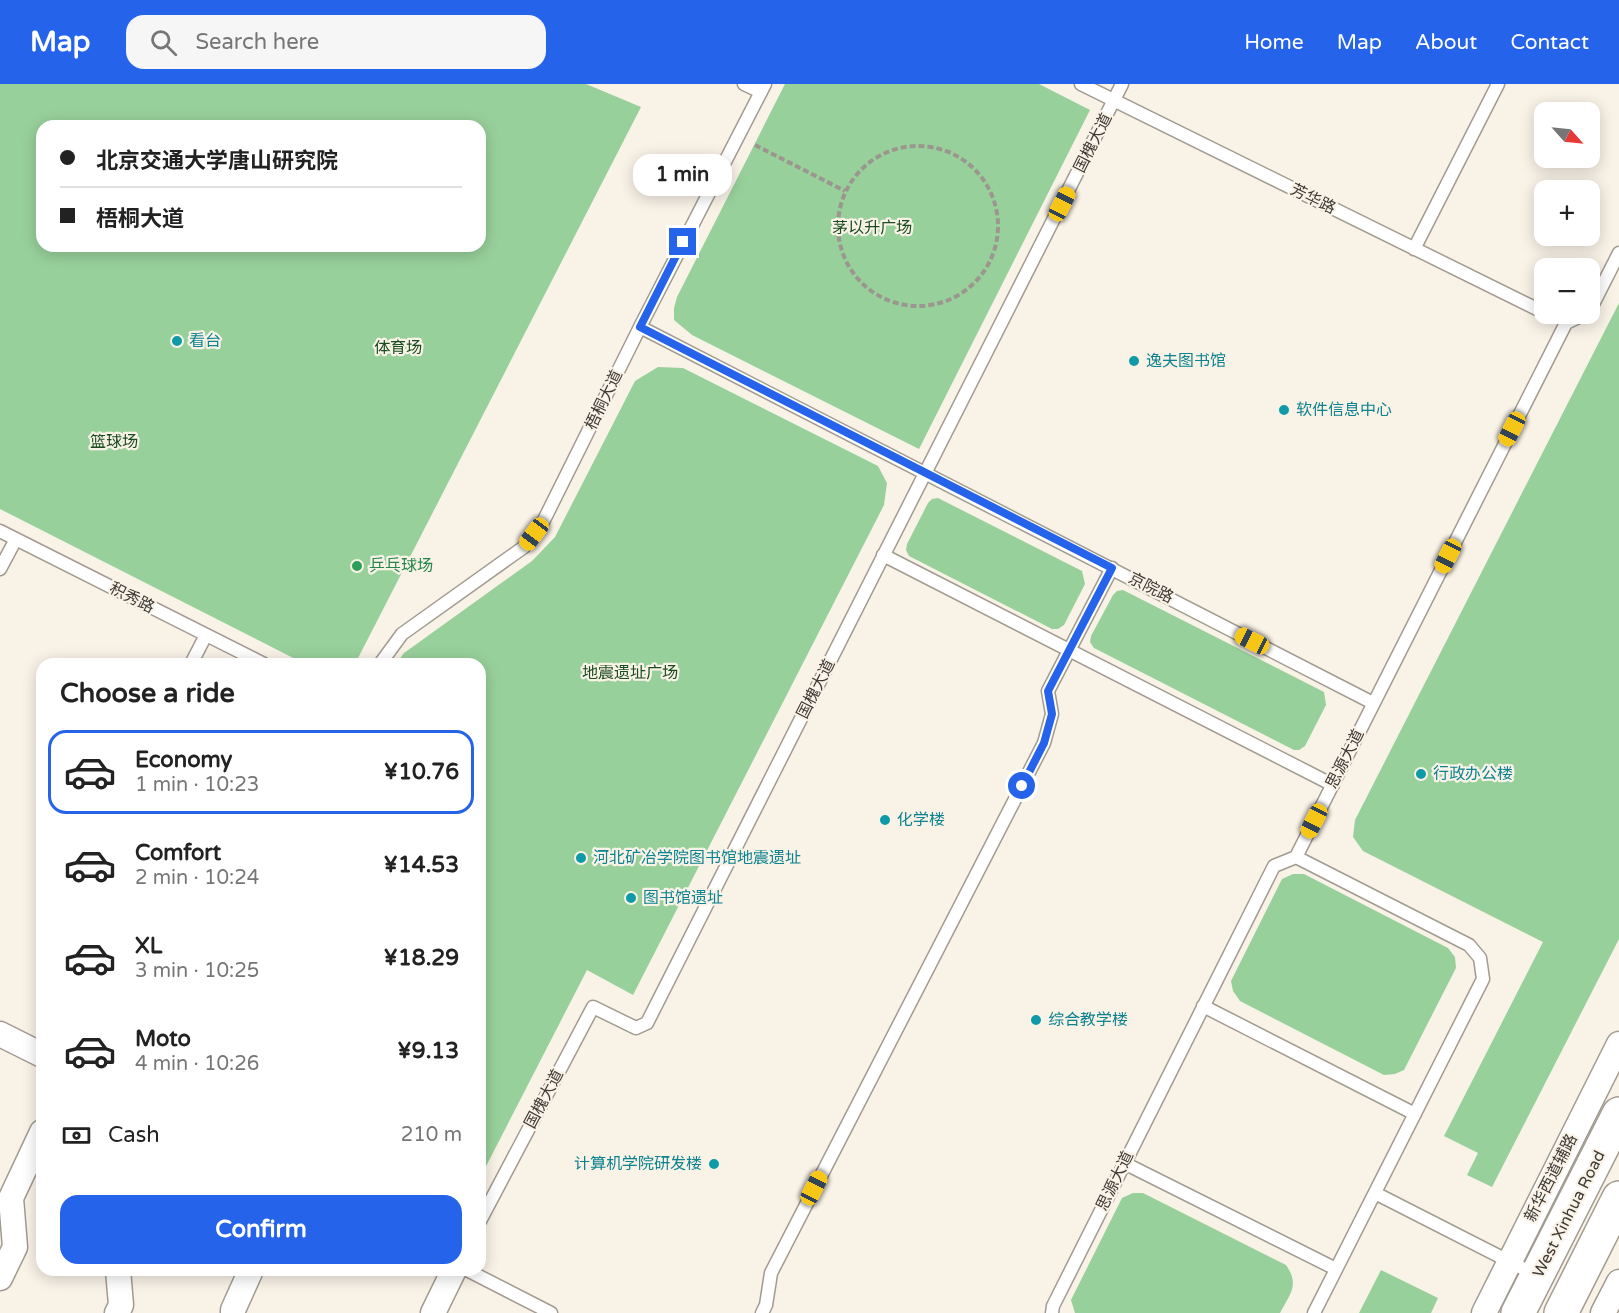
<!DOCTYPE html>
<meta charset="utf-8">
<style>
:root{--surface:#fff;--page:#f6f6f6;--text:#222;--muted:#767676;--line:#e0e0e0;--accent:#2563eb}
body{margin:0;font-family:"Varela Round","Noto Sans SC",sans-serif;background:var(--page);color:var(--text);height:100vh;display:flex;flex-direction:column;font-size:22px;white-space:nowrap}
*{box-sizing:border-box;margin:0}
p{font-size:20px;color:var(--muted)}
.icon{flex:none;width:33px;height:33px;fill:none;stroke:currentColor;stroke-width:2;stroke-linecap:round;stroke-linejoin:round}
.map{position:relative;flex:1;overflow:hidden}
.side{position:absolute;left:36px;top:574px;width:450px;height:618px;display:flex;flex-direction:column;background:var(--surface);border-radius:18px;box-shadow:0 3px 15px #0003}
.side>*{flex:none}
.guide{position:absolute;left:36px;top:36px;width:450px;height:132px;border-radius:18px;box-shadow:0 3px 15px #0003;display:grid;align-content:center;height:132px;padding:0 24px;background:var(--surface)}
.needle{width:39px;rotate:117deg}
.controls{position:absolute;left:1534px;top:18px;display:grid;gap:12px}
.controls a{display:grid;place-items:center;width:66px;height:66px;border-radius:12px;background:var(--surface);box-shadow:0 3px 15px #0003;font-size:30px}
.end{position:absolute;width:27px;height:27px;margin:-14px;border:8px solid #2563eb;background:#fff;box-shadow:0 0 0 3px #fff}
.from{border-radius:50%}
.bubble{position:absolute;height:42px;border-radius:18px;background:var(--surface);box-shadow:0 3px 15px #0003;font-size:20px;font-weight:700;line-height:42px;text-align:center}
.car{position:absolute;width:18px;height:36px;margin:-18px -9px;border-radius:8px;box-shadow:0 0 4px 2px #0007;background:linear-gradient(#f5c518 24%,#345 0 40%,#f5c518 0 76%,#345 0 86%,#f5c518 0)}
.guide b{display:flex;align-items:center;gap:21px;height:57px;font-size:22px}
.guide b+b{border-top:2px solid var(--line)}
.guide i{width:15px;height:15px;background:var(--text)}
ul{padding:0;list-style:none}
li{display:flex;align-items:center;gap:18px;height:84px;margin:0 12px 9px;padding:0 12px;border:3px solid transparent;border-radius:18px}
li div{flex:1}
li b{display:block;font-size:22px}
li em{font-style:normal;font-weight:700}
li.on{border-color:var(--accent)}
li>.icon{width:54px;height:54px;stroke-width:1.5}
h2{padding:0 24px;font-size:27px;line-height:72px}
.pay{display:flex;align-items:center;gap:15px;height:66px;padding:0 24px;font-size:22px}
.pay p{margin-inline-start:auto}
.primary-button{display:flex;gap:12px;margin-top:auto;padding:12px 24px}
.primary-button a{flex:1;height:69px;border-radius:18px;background:var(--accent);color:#fff;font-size:24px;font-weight:700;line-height:69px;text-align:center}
header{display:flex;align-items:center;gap:36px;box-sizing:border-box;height:84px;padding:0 30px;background:var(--accent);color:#fff}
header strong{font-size:28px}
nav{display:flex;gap:33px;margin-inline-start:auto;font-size:21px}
.search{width:420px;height:54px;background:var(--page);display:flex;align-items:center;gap:15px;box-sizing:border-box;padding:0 21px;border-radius:18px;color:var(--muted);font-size:22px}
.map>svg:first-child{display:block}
.green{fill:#98d09b;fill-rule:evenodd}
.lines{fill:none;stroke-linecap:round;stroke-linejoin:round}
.service-casing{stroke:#a19b91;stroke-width:15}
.minor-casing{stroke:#a19b91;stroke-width:27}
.primary-casing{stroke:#a19b91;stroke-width:36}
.path{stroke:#9b968f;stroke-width:4;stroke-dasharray:6 3;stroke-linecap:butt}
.service{stroke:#fff;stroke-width:12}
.minor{stroke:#fff;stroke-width:24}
.primary{stroke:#fff;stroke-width:33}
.route{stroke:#2563eb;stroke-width:8}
.culture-dot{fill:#0f9aa8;stroke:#f9f2e7;stroke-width:2}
.leisure-dot{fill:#2e9e5b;stroke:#f9f2e7;stroke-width:2}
.labels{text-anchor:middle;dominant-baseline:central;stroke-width:4.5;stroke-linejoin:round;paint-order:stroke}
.street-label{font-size:16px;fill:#3d3a36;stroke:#f9f2e7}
.park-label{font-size:16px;fill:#1a4c21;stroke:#f9f2e7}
.culture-label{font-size:16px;fill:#0d838f;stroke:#f9f2e7;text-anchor:start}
.leisure-label{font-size:16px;fill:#27864d;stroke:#f9f2e7;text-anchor:start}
</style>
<header>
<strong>Map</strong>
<div class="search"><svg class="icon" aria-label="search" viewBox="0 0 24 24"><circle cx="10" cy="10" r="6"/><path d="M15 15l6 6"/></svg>Search here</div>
<nav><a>Home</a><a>Map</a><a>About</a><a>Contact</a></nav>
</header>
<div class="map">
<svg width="1619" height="1229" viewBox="0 0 1619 1229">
<rect width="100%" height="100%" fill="#f9f2e7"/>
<path class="green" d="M0,0H586L641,23L355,580H305L0,425ZM42,42H480V162H42Z
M785,0H1039L1090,26L919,365L692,251L674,236V224L677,213Z
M1619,219V855L1492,1103L1467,1091L1478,1069L1444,1052L1543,858L1363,767L1353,753L1355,736Z
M658,283L683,284L878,382L887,399L884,421L633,911L587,886L480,1094V580H396L404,569L532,477L555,453L635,297Z
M938,414L1082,487L1085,500L1064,541L1058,545H1052L909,472L906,466L907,460L928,419L932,415Z
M1123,506L1324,608L1326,621L1305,662L1299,666H1294L1094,564L1090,558L1091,552L1113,511L1117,507Z
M1293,790H1304L1448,864L1455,873L1456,884L1404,986L1395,990L1384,991L1240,917L1233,907L1231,897L1282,795Z
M1133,1109H1143L1286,1181C1300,1201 1290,1210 1280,1229H1075L1071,1216L1122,1114Z
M1381,1186L1438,1214L1431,1229H1359Z"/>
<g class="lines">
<defs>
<path id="service" d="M744,0L761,8
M1081,0L1545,229
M1414,165L1498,0
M1590,226L1619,169
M1566,239L1585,230
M640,243L1373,619
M0,447L264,580
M883,471L1333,701
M0,485L16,455
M191,580L206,551
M380,580L402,550L524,463L544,436L640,243L765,0
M1296,773L1469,861L1480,874L1483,895L1314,1229
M1203,922L1415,1030
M1124,1079L1336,1185
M1375,1109L1536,1191
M480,1137L593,923L636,944L647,939L1122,0
M467,1186L551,1229
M762,1229L766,1221L771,1189L1044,659L1052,630L1048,607L1112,484
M1052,1229L1053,1222L1274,782L1296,773L1566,239"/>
<path id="minor" d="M0,950L42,971
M0,1194L15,1163L11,1114L42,1048
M117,1229L121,1221L118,1186
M233,1229V1226L251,1186
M433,1229L454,1186
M1484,1229L1619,960
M1603,1229L1619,1198"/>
<path id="primary" d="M1518,1229L1619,1030
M1561,1229L1619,1114"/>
</defs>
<use href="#service" class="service-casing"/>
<use href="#minor" class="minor-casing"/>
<use href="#primary" class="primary-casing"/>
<path class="path" d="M755,61L845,107
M838 142a80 80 0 1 1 160 0a80 80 0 1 1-160 0Z"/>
<use href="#service" class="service"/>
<use href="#minor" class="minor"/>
<use href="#primary" class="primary"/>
</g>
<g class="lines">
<path class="route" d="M683,158L640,243L1112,484L1048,607L1052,630L1044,659L1022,702"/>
</g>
<g class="culture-dot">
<circle cx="177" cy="257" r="6"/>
<circle cx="1134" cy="277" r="6"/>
<circle cx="1284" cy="326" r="6"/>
<circle cx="1421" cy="690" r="6"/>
<circle cx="885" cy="736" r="6"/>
<circle cx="581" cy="774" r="6"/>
<circle cx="631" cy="814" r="6"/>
<circle cx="1036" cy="936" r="6"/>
<circle cx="714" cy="1080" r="6"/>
</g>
<circle class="leisure-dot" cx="357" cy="482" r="6"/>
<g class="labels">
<g class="street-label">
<text transform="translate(1093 59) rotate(-63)">国槐大道</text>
<text transform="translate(1313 115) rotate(26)">芳华路</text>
<text transform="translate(604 316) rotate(-64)">梧桐大道</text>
<text transform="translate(1151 504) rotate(27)">京院路</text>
<text transform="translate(132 514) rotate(27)">积秀路</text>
<text transform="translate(816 605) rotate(-63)">国槐大道</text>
<text transform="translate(1345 675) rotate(-63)">思源大道</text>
<text transform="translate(544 1015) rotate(-62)">国槐大道</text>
<text transform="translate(1551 1094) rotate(-63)">新华西道辅路</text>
<text transform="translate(1115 1097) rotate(-64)">思源大道</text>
<text transform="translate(1569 1130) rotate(-63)">West Xinhua Road</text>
</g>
<g class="park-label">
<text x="872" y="144">茅以升广场</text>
<text x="398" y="264">体育场</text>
<text x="114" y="358">篮球场</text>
<text x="630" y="589">地震遗址广场</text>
</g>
<g class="culture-label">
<text x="189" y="257">看台</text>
<text x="1146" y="277">逸夫图书馆</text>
<text x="1296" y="326">软件信息中心</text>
<text x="1433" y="690">行政办公楼</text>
<text x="897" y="736">化学楼</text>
<text x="593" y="774">河北矿冶学院图书馆地震遗址</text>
<text x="643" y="814">图书馆遗址</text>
<text x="1048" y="936">综合教学楼</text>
<text x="702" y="1080" text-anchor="end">计算机学院研发楼</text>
</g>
<g class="leisure-label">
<text x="369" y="482">乒乓球场</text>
</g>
</g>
</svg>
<div class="controls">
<a><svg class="needle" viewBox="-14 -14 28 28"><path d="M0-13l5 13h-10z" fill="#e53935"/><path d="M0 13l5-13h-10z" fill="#767676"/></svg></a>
<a>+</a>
<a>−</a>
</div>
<i class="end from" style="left:1022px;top:702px"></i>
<i class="end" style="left:683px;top:158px"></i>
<div class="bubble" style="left:633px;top:70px;width:99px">1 min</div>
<i class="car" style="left:1062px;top:120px;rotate:27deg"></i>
<i class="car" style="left:1512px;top:345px;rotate:207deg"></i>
<i class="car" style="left:534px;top:450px;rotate:217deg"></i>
<i class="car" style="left:1448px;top:472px;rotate:207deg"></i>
<i class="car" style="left:1252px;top:557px;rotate:297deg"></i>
<i class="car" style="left:1314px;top:737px;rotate:207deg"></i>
<i class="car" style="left:814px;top:1104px;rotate:27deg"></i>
<div class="guide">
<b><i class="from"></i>北京交通大学唐山研究院</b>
<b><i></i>梧桐大道</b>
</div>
<section class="side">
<h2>Choose a ride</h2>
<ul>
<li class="on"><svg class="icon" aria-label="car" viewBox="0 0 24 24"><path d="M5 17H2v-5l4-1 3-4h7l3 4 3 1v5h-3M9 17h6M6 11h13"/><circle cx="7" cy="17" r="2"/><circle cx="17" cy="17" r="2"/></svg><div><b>Economy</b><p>1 min · 10:23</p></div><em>¥10.76</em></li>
<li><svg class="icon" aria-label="car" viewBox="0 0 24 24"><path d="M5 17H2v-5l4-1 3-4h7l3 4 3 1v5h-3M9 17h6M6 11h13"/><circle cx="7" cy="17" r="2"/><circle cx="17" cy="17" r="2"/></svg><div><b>Comfort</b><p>2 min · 10:24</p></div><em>¥14.53</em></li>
<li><svg class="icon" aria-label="car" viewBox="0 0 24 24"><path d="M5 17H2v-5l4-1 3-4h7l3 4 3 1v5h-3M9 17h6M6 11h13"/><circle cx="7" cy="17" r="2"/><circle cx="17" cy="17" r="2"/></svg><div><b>XL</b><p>3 min · 10:25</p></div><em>¥18.29</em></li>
<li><svg class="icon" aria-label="car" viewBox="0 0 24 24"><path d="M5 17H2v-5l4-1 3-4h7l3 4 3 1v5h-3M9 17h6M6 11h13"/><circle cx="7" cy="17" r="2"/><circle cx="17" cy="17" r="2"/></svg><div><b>Moto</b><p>4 min · 10:26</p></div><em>¥9.13</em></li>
</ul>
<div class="pay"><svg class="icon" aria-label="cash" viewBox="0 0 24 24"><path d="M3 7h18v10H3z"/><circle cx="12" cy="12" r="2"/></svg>Cash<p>210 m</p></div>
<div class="primary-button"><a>Confirm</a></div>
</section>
</div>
